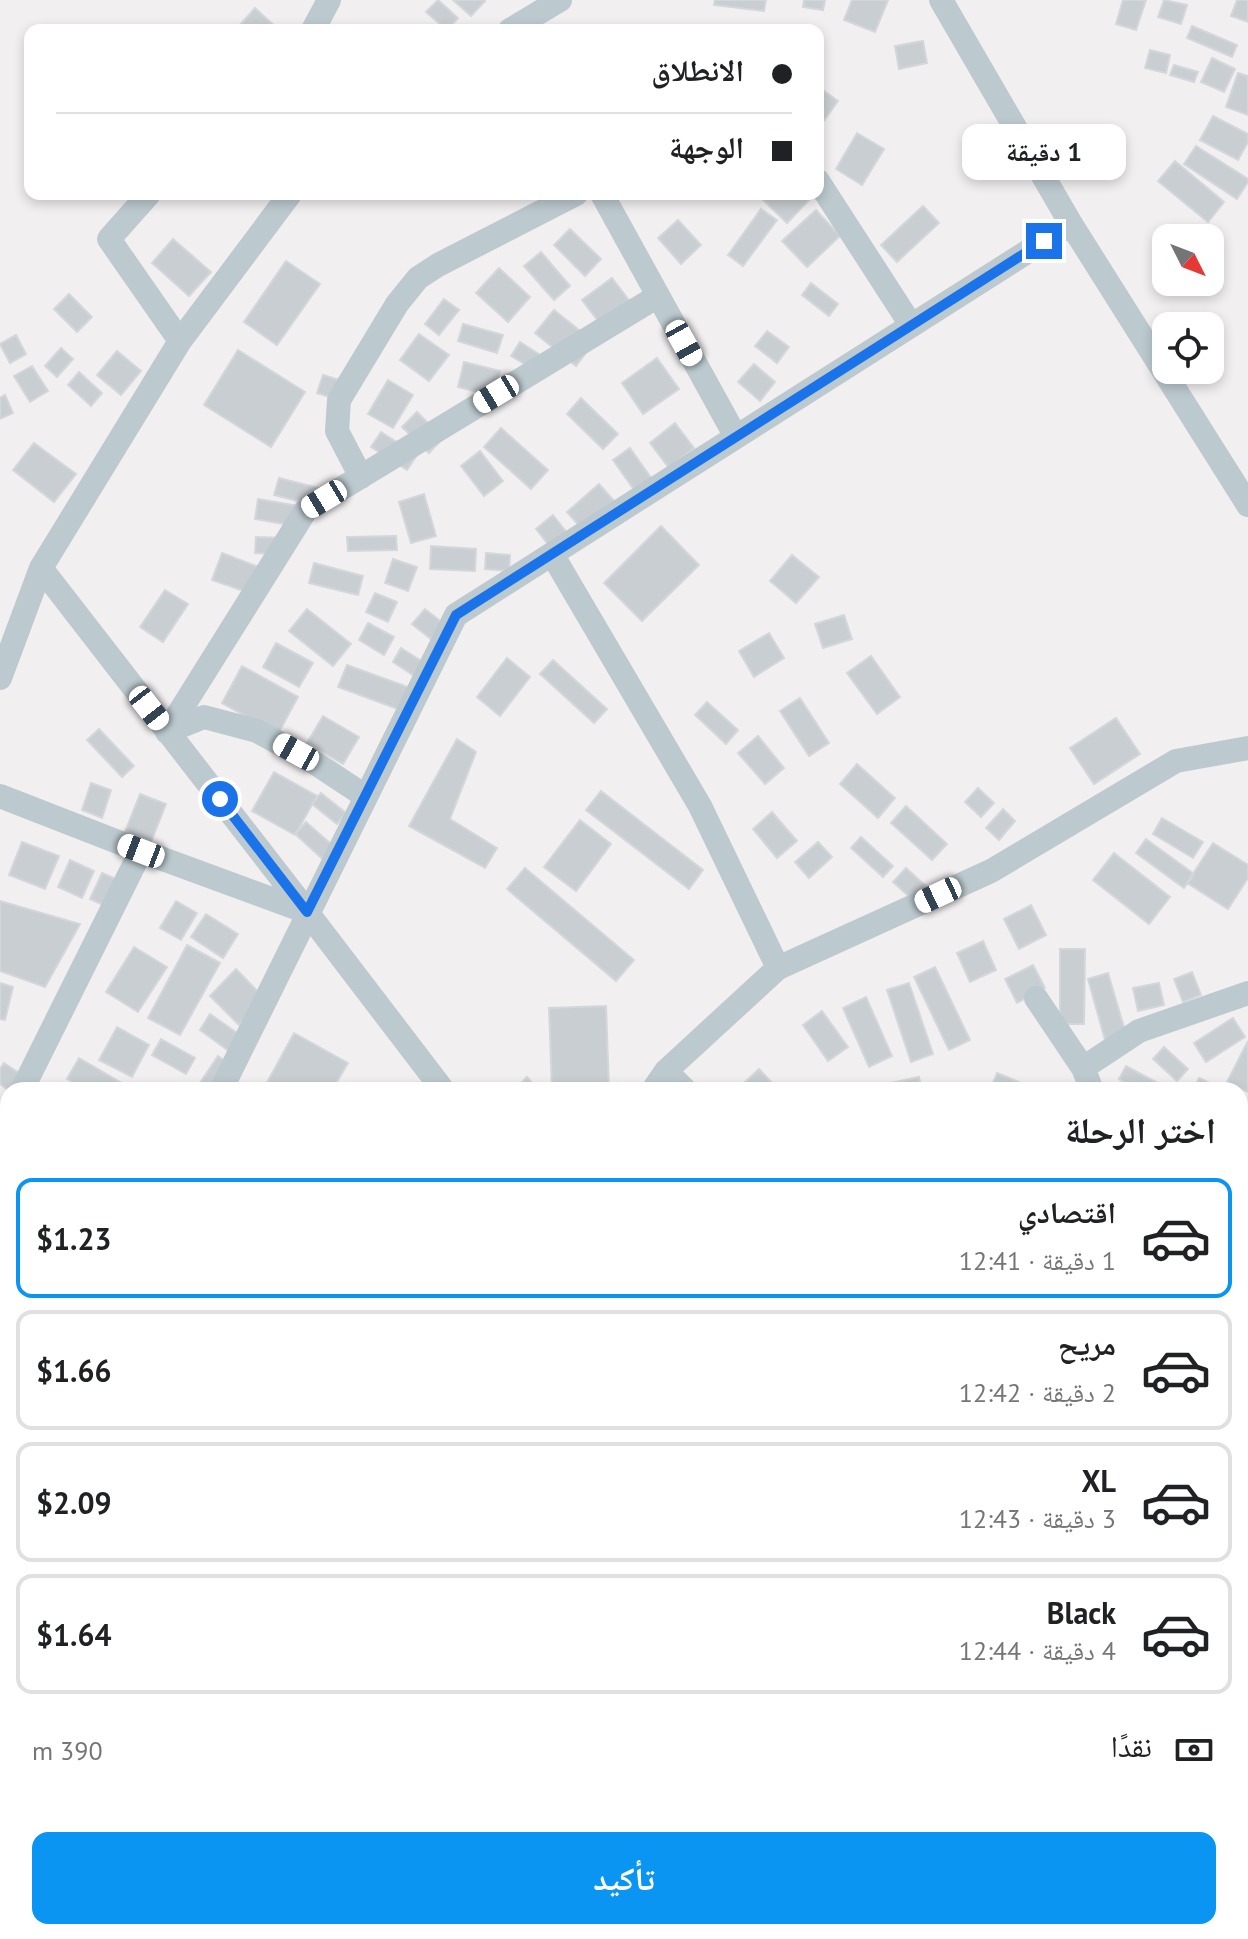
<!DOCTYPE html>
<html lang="ar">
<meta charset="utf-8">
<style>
:root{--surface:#fff;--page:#f2f2f2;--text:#202124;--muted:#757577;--line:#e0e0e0;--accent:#0a95f2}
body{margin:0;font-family:"PT Sans","Noto Naskh Arabic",sans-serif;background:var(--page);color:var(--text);direction:rtl;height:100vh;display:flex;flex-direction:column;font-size:30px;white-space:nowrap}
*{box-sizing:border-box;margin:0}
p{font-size:26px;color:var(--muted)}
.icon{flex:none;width:44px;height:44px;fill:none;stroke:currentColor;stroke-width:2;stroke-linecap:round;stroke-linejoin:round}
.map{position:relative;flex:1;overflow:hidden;direction:ltr}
.details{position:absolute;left:0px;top:1082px;width:1248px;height:858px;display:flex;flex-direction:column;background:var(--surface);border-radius:24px 24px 0 0;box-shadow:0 4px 12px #0003;direction:rtl}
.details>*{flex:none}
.guide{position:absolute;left:24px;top:24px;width:800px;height:176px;border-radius:16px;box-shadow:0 4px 12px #0003;direction:rtl;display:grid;align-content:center;height:176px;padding:0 32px;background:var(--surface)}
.needle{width:52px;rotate:132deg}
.buttons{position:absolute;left:1152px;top:224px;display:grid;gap:16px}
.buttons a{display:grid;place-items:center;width:72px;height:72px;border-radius:16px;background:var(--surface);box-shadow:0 4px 12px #0003;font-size:40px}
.end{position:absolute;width:36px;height:36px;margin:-18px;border:10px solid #1a73e8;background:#fff;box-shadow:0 0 0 4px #fff}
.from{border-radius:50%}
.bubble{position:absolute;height:56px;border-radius:16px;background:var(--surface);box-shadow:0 4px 12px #0003;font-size:26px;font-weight:700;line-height:56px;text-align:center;direction:rtl}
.car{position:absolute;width:24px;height:48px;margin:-24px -12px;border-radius:10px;box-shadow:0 0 6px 2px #0007;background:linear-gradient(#fff 24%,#345 0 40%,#fff 0 76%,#345 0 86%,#fff 0)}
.guide b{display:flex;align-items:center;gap:28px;height:76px;font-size:30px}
.guide b+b{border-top:2px solid var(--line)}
.guide i{width:20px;height:20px;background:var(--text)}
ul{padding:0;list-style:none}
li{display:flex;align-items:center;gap:24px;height:120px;margin:0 16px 12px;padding:0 16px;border:4px solid var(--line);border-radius:16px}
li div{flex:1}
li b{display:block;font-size:30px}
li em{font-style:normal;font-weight:700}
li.selected{border-color:var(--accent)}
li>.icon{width:72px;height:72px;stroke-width:1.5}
h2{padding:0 32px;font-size:36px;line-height:96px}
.pay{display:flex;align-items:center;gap:20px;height:88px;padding:0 32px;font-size:30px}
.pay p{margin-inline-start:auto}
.button{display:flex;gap:16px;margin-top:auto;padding:16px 32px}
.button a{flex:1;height:92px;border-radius:16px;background:var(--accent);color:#fff;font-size:32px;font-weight:700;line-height:92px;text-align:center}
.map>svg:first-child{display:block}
.building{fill:#c9ced2;stroke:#d3d7db;stroke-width:2}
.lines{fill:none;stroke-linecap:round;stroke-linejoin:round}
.minor{stroke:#bccad0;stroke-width:24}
.route{stroke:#1a73e8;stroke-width:10}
</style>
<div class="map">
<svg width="1248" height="1939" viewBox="0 0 1248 1939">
<rect width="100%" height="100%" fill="#f2eff0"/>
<path class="building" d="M438,0L458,18L447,30L426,12Z
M453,0H484L485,1L471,16Z
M715,0H766L764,11L714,5Z
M804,0H825L823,10L803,7Z
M852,0H888L875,32L844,20Z
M1123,0H1146L1136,30L1116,24Z
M1164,0L1187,5L1181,24L1158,17Z
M1237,0H1248V22L1231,16Z
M255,8L279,30H246L240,25Z
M1192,26L1237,45L1232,57L1187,38Z
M923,41L927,63L899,69L895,46Z
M1150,50L1170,55L1166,73L1145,68Z
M1212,58L1235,69L1224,92L1201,82Z
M1174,65L1198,72L1194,82L1170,75Z
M1238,73L1248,76V115L1226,107Z
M820,88L838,101L818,129V90Z
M1213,116L1248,134V142L1238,160L1200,140Z
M857,133L884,149L862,185L836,169Z
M1196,146L1248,179V182L1237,199L1184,164Z
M1175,161L1224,202L1208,222L1158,181Z
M757,194H809L812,197L787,223Z
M923,206L939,223L897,262L881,245Z
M761,209L777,220L743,266L728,255Z
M816,210L840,236L807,267L782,241Z
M678,220L701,245L681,264L658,238Z
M570,229L601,259L585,276L554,245Z
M173,239L211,272L189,296L152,263Z
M541,252L570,286L554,300L524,266Z
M286,261L320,284L277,345L244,322Z
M499,268L530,297L508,322L476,293Z
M612,278L635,308L605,330L582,300Z
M811,283L838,304L829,316L802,295Z
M69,294L92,317L77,332L54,309Z
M444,299L459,310L439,335L425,324Z
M554,310L594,342L576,366L535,333Z
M463,324L503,335L497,353L458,341Z
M767,331L789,347L777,363L755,346Z
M419,334L449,355L429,381L400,360Z
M16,335L26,354L10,363L0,344Z
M520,342L545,358L536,371L511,356Z
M61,348L73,359L57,377L45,366Z
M238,350L305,392L271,447L204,405Z
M117,351L141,371L121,395L97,375Z
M657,358L679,389L643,414L622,383Z
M464,362L500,371L494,396L458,387Z
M754,364L775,382L760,401L738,382Z
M32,366L48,391L30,402L14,376Z
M79,372L102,393L91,406L68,385Z
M323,375L356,385L350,403L317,393Z
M388,380L413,395L393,428L368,414Z
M5,395L13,413L0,419V398Z
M581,398L618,434L603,449L567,414Z
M417,412L443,438L429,453L402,427Z
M675,423L694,448L669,468L650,443Z
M501,428L548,470L531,489L484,447Z
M381,432L417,455L407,470L371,447Z
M34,443L76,474L54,502L13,470Z
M630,448L659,489L642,501L613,460Z
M480,451L503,481L484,496L461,466Z
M279,478L326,490L322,507L274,495Z
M599,484L624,512L592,540L567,512Z
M424,494L436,536L411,543L399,502Z
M258,499L305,507L301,527L255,519Z
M553,515L576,544L559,558L536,529Z
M661,526L699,565L642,621L604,583Z
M396,536L397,550L348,551L347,537Z
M256,537L287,538L286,555L255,553Z
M431,546L476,549L475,571L430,569Z
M222,553L264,569L255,595L212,580Z
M486,553L510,555L509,571L485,569Z
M792,555L819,577L796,603L770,581Z
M393,559L417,567L408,591L385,583Z
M314,563L363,576L358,595L309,583Z
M165,590L188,604L163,642L140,627Z
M375,593L397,602L388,622L366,612Z
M307,609L351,644L333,666L289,631Z
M425,609L444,624L431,639L412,624Z
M844,615L852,639L823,648L815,624Z
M368,623L394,637L384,655L359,640Z
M769,633L784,658L754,677L739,651Z
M276,643L313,663L299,687L263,667Z
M401,648L428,665L419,679L393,662Z
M871,656L900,697L877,714L847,673Z
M507,658L530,677L500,716L477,697Z
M553,660L607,709L594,723L540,674Z
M347,665L419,691L411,714L338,687Z
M242,666L298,697L278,734L222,703Z
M800,698L829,743L809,756L780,711Z
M707,702L738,730L726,744L695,715Z
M323,716L359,737L343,764L307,743Z
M1116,718L1140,754L1094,784L1070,748Z
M99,729L134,766L122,777L87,740Z
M758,736L784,768L765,784L738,753Z
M457,739L476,752L450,819L497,848L485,868L409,826Z
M857,764L895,798L878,818L840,784Z
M274,772L317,796L295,835L252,811Z
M91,783L111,790L102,818L82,810Z
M978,788L994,803L981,817L965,802Z
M601,791L703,870L689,889L586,810Z
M321,793L346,813L337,824L312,804Z
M140,794L166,804L151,842L125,832Z
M906,806L947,844L932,860L891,823Z
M1003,809L1015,821L999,840L986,828Z
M772,812L797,841L777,858L753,829Z
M1162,818L1203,842L1193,858L1153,834Z
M580,820L611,844L576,891L544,867Z
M306,822L339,851L327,863L295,834Z
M861,837L893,866L883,877L851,848Z
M1146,839L1194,874L1184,888L1136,853Z
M22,842L59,856L45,889L9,875Z
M818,842L832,857L809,878L795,862Z
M1213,843L1248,865V878L1228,909L1187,883Z
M1114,853L1170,897L1149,924L1093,880Z
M70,860L94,871L82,898L58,887Z
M525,868L634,960L616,981L507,889Z
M906,868L927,887L914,901L893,882Z
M102,873L128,884L116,911L90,899Z
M0,901L80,924L45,987L0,971Z
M176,901L197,913L181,940L160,928Z
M1031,905L1046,935L1019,949L1004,919Z
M206,914L238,934L223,958L191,937Z
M983,941L996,970L970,982L957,953Z
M187,945L220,963L180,1035L148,1018Z
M134,947L167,967L138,1012L106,992Z
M1060,949H1085L1084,1024H1060Z
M1033,965L1045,988L1017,1003L1005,979Z
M935,967L970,1040L949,1050L914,977Z
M236,969L265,999L239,1025L210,996Z
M1192,972L1201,995L1183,1002L1174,979Z
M1108,973L1126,1034L1105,1040L1088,979Z
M0,983L13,987L5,1020L0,1019Z
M909,983L933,1054L911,1062L887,990Z
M1159,983L1164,1005L1138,1011L1133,988Z
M866,997L892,1056L869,1067L843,1008Z
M606,1006L609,1089L552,1090L549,1008Z
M822,1011L848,1047L828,1061L803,1025Z
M210,1014L240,1035L229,1051L200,1030Z
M1233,1018L1245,1037L1206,1062L1194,1043Z
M117,1027L149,1045L132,1077L99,1060Z
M294,1033L348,1063L332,1090H268L264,1088Z
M161,1039L195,1058L186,1074L152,1055Z
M1248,1041V1092L1227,1082Z
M1164,1047L1188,1069L1177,1081L1153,1059Z
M218,1056L238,1070L211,1090L200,1083Z
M79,1058L132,1089L131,1090H86L67,1079Z
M4,1063L31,1081L24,1090H8L0,1084V1069Z
M1126,1066L1169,1089L1138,1090L1119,1079Z
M759,1069L779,1090H751L744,1083Z
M997,1073L1038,1090H990Z
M527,1077L539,1090H514Z
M919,1077L922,1090H867V1088Z
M1199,1078L1216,1086L1214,1090H1193Z
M1240,1180L1248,1184V1218L1240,1214Z
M8,1197V1231L0,1223V1206Z
M0,1263L8,1270V1282L1,1290Z
M1241,1351L1248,1354V1377L1240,1374Z
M0,1390L8,1395V1430L0,1425Z
M1248,1477V1508L1240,1503V1489Z
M1241,1676L1248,1686V1712L1240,1718Z
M1240,1776L1248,1783V1823L1240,1816Z
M0,1780L8,1781V1812L0,1811Z
M332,1932H356L374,1939H329Z
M948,1932H977L970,1939H941Z
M1087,1932H1121L1122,1934L1109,1939H1089Z
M1197,1932H1218L1226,1939H1191Z"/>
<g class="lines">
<path class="minor" d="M941,0L1071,224L1248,505
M313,30L329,0
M510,30L560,0
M818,181L911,325
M149,194L109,239L180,341
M602,194L736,437
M361,477L337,431L339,400L397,304L418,278L438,265L576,194
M552,554L700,806L778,968
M41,568L306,910
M0,678L41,568L180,341L290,194
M167,732L306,510L658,296
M167,732L204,717L257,731L315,763L365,796
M0,796L141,851L307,912L443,1090
M1036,998L1083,1068L1092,1090
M1083,1068L1139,1031L1248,993
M666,1071L685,1090
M22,1090L141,851
M221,1090L456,615L1071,224
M653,1090L666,1071L778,968L991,871L1176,761L1248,748
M0,1134L8,1118
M1240,1260L1248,1250
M0,1523L8,1508
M1240,1576L1248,1562
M1240,1645L1248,1650
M1240,1886L1248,1890
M297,1932V1939
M1035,1932L1040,1939
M0,1933L18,1939
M40,1939L41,1932
M272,1939V1932
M442,1939L447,1932
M860,1939L869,1932"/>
</g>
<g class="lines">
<path class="route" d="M220,799L307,912L456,615L1044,241"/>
</g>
</svg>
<div class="buttons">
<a><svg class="needle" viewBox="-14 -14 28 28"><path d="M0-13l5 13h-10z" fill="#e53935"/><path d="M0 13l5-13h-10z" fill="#757577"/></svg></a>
<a><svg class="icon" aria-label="locate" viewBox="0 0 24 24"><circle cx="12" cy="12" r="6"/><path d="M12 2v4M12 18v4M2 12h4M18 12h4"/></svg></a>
</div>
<i class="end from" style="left:220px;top:799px"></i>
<i class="end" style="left:1044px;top:241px"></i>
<div class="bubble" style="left:962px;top:124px;width:164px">1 دقيقة</div>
<i class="car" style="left:684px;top:343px;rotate:151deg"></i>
<i class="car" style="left:496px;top:394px;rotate:239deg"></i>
<i class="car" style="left:324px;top:499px;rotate:239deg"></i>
<i class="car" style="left:149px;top:708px;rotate:142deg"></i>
<i class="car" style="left:296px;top:752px;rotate:299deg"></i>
<i class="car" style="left:141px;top:851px;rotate:291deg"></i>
<i class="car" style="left:938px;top:895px;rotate:245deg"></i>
<div class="guide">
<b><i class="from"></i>الانطلاق</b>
<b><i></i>الوجهة</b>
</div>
<section class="details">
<h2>اختر الرحلة</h2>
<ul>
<li class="selected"><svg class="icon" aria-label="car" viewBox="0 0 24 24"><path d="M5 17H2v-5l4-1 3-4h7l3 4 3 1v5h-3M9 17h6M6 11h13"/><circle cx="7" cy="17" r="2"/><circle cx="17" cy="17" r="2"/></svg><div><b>اقتصادي</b><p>1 دقيقة · 12:41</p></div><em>$1.23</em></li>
<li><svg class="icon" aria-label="car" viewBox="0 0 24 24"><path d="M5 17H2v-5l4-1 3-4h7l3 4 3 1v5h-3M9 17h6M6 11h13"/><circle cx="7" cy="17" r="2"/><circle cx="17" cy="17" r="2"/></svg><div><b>مريح</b><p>2 دقيقة · 12:42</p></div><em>$1.66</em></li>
<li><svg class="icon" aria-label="car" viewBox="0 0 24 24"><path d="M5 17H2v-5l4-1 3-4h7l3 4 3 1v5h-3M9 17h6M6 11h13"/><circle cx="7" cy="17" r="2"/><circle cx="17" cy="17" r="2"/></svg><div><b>XL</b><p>3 دقيقة · 12:43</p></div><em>$2.09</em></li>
<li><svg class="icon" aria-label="car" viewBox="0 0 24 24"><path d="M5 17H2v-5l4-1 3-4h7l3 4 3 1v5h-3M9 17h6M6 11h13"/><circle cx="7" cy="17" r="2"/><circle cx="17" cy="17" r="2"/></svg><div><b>Black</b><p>4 دقيقة · 12:44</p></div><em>$1.64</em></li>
</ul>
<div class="pay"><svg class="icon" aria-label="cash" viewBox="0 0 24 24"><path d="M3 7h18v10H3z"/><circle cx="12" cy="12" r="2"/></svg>نقدًا<p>390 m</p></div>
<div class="button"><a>تأكيد</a></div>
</section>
</div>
